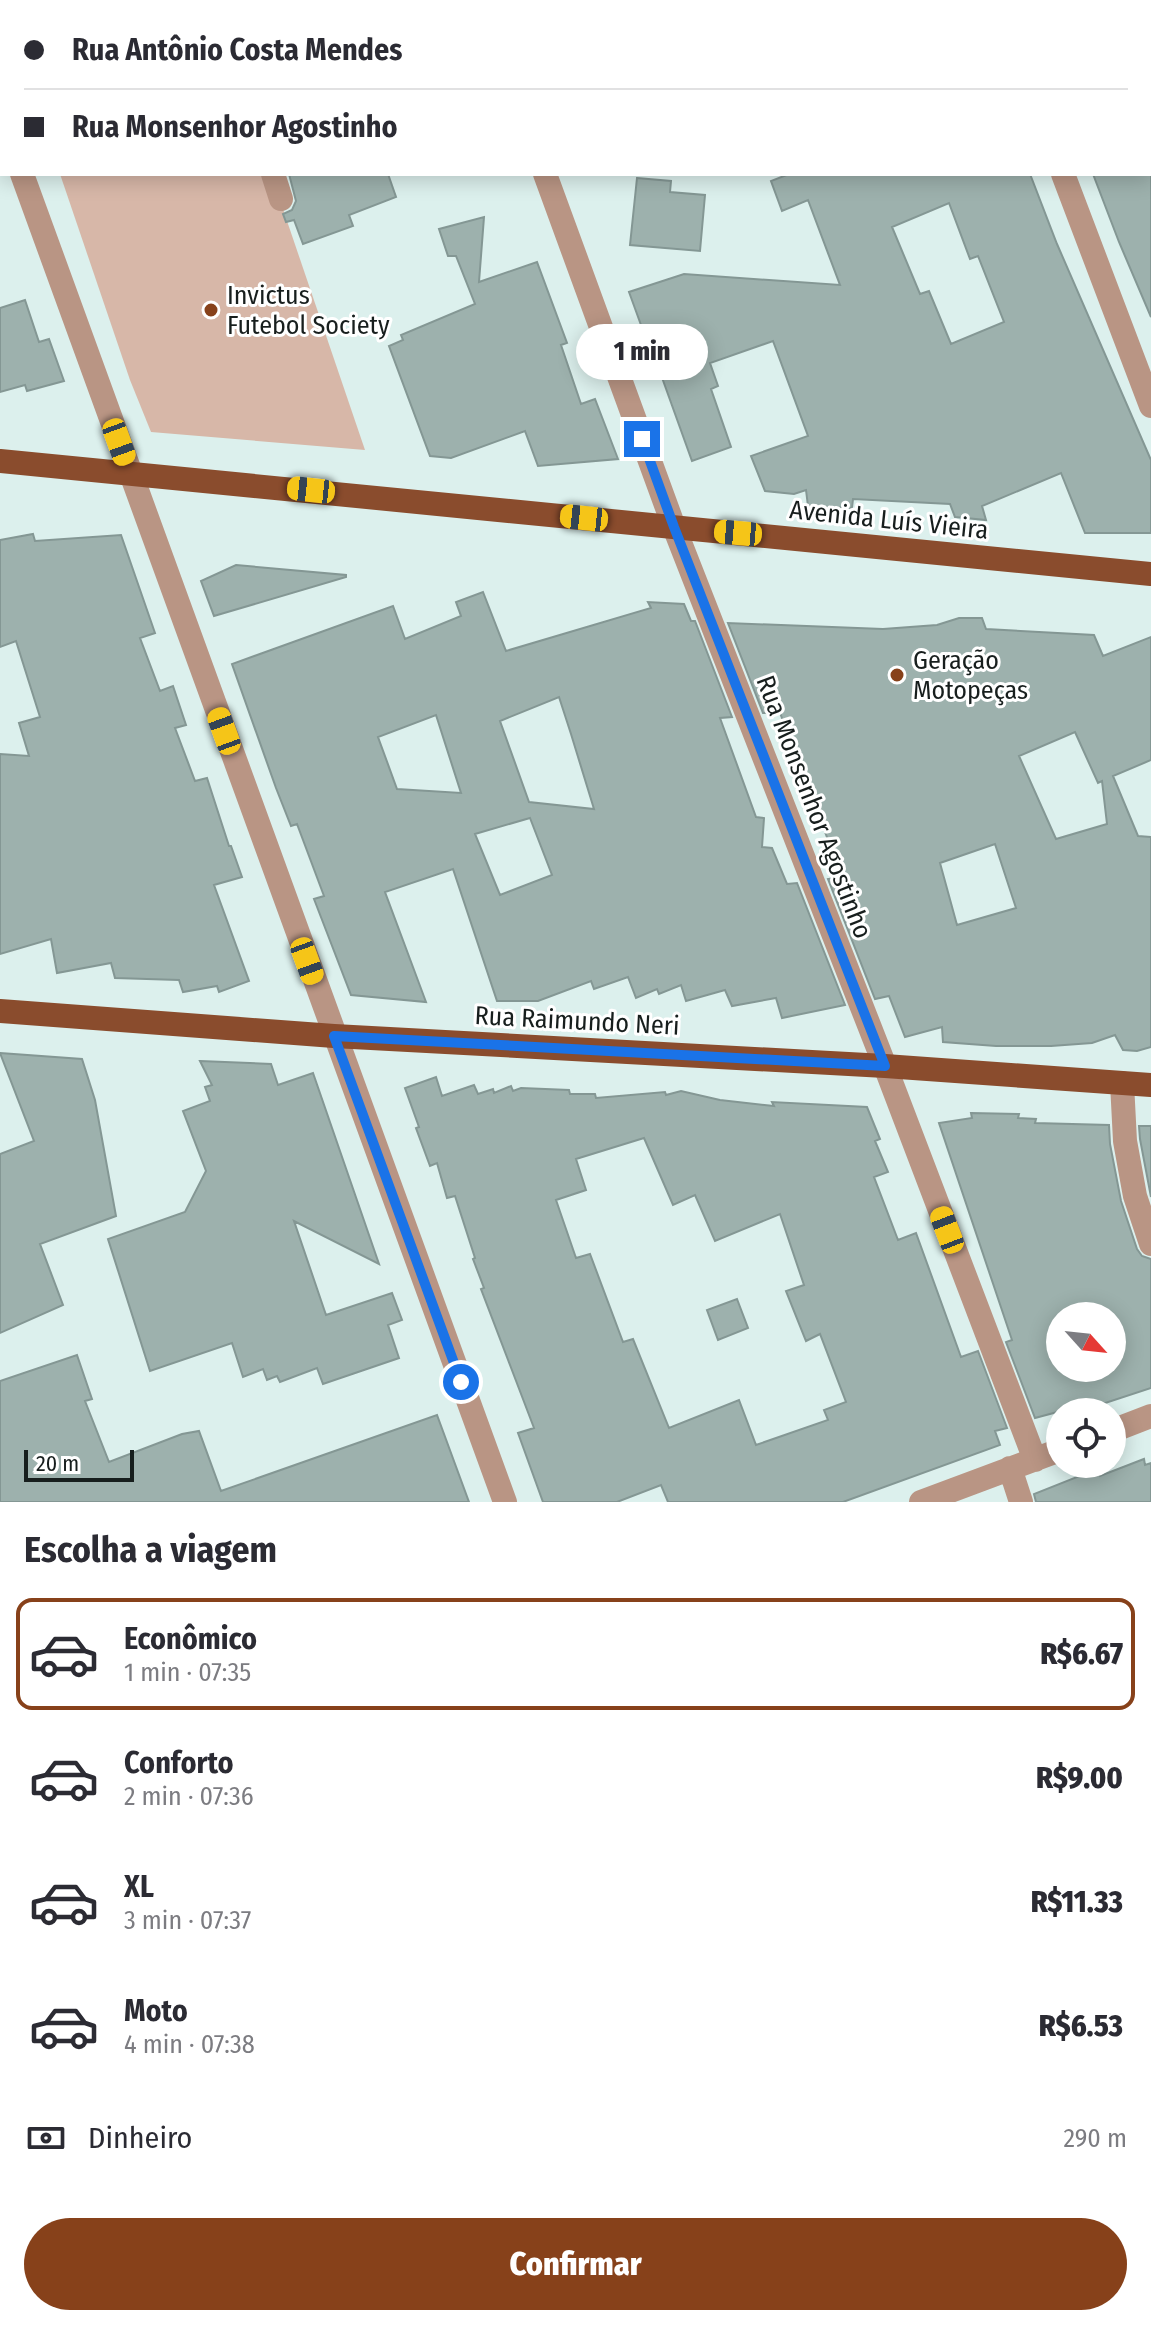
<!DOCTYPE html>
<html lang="pt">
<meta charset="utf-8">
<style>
:root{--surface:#fff;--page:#f2f2f3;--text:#2b2b33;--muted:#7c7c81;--line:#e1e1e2;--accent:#87411a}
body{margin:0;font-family:"Fira Sans Condensed",sans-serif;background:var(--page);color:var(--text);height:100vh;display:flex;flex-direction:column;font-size:30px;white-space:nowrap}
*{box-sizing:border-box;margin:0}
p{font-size:26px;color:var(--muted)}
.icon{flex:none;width:44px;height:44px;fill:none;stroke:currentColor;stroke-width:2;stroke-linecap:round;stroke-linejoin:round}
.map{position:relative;height:1502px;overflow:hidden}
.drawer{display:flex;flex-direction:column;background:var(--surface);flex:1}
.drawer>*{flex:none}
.banner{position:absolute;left:0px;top:0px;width:1152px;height:176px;box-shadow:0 4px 20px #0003;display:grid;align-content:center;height:176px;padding:0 24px;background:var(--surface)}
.needle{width:52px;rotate:117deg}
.tools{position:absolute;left:1046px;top:1302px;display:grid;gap:16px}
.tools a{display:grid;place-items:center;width:80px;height:80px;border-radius:50%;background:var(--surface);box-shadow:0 4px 20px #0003;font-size:40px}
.scale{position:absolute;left:24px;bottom:20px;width:110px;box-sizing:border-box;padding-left:8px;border:4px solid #171e1d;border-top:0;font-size:22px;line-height:28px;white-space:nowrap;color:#171e1d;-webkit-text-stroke:6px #fff;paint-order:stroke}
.end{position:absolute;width:36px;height:36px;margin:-18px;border:10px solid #1a73e8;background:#fff;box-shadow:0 0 0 4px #fff}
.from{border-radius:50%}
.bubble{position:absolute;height:56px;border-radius:28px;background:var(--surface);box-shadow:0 4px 20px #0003;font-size:26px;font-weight:800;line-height:56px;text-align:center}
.car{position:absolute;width:24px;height:48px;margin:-24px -12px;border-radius:10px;box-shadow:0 0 6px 2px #0007;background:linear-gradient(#f5c518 24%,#345 0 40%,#f5c518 0 76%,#345 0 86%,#f5c518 0)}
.banner b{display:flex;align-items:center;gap:28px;height:76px;font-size:30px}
.banner b+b{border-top:2px solid var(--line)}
.banner i{width:20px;height:20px;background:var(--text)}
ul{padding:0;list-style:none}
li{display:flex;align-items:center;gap:24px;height:112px;margin:0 16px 12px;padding:0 8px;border:4px solid transparent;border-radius:16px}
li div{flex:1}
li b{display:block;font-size:30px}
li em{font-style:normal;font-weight:800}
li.current{border-color:var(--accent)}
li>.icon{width:72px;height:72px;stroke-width:1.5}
h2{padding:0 24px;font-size:36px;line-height:96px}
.pay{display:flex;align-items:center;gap:20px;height:88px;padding:0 24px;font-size:30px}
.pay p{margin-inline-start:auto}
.button{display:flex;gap:16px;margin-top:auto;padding:16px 24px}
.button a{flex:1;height:92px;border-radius:48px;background:var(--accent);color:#fff;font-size:32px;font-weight:800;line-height:92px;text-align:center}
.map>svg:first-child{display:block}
.green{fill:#d7b7a8}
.building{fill:#9db1ad;stroke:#849794;stroke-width:2;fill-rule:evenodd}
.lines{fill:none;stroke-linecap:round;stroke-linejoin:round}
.minor{stroke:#b99584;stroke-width:24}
.major{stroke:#8a4c2d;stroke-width:24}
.route{stroke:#1a73e8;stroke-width:10}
.poi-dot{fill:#87411a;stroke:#fff;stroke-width:3}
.labels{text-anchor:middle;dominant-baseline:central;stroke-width:6;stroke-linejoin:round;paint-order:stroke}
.poi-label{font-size:26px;fill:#171e1d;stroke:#fff;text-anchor:start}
.street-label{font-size:26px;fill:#171e1d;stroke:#fff}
</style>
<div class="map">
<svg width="1151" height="1502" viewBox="0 0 1151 1502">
<rect width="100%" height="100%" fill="#dcf0ed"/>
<path class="green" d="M60,174H271L365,450L151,432L130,380Z"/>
<path class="building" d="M289,174H388L396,197L349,215L353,226L303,244L294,220L286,222L283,214L292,210L296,201Z
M789,174H1030L1057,244L1151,460V533H1085L1061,473L982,506L986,520L955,517L950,504L853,499L852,508L808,506L806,490L794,494L765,491L751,456L808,436L773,341L710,363L718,386L711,389L731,447L692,461L651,347H649L629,292L684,274L840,285L808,200L782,211L771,181ZM949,203L970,259L978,256L1004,322L951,344L929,291L920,294L892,227Z
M1093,174H1151V317L1119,242Z
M637,178L671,181L670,192L705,195L700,251L630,245Z
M484,217L479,282L537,262L567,343L561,345L581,404L595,399L618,459L538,466L525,431L451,458L430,456L389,346L403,340L401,335L475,304L456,256H448L439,229Z
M25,300L39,342L49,339L64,381L27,391L25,385L0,392V308Z
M33,534L35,541L121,535L155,633L140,638L160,691L173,686L186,725L175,728L195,781L207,778L229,846H231L242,877L214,885L249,981L219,992L217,986L183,992L179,980L115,978L111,963L57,973L51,939L0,954V754L29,756L19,723L40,717L16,641L0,647V540Z
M236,565L346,575V577L214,616L201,581Z
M483,592L506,651L651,608L648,602L684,604L691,621H695L732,717L720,718L756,817L764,818L762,847L772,848L787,884L797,883L845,1005L782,1018L776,998L732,1006L725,990L686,1001L681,985L659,994L657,989L636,998L628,977L594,989L591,981L538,1001H497L453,869L385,892L426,1002L351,995L314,899L324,896L297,824L291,826L276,788L232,664L393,606L405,639L461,616L456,602ZM559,697L571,734L594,809L529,802L500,721ZM436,715L461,793L397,789L378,737ZM530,818L552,875L500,895L475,834Z
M959,618H982L986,629L1094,635L1103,656L1151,637V760L1113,776L1138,836L1151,837V1047L1137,1051L1123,1050L1115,1035L1092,1043L1051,1046H996L943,1042L942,1027L905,1037L889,996L875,999L828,879L842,877L771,689L769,713H763L728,623L883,629L937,625ZM1075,732L1098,783L1102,781L1107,824L1056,839L1019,756ZM995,844L1016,908L957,925L940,863Z
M0,1053L82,1059L95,1100L116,1216L40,1244L63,1305L0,1333V1154L34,1141Z
M200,1061L271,1064L278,1085L313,1073L379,1264L294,1221L326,1315L392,1293L402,1320L388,1325L399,1358L323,1384L317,1368L280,1382L277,1376L267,1380L263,1369L243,1377L232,1343L150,1371L108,1239L185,1212L206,1171L183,1111L210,1101L205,1087L212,1085Z
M436,1077L442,1096L474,1085L478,1094L493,1089L494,1093L511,1086L513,1091L521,1088L569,1090L570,1094H595L596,1098L665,1092L666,1095L681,1091L720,1100L774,1106L772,1102L867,1107L880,1139L875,1141L888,1172L874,1177L898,1240L916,1233L961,1357L978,1351L1007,1428L995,1431L1000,1445L843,1502H668L661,1485L617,1502H543L518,1433L534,1428L481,1289L484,1288L473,1259L475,1258L455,1196L447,1198L437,1163L430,1166L416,1128L419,1127L405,1088ZM644,1138L673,1205L695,1195L715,1241L780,1214L804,1285L786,1291L806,1341L820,1334L846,1402L824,1410L828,1420L756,1445L739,1400L669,1428L633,1339L623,1342L590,1254L576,1258L556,1200L586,1190L576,1159Z
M971,1113L1019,1114L1018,1118L1036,1119L1035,1123L1109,1125L1110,1144L1121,1201L1137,1249L1142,1256L1151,1259V1388L1093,1407L1091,1403L1035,1418L1006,1342L1012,1340L939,1123L972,1118ZM1060,1316H1112V1368H1060Z
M1139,1126H1151V1197L1140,1139Z
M737,1299L748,1328L718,1340L707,1310Z
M77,1355L92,1399L85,1401L109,1462L182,1434L199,1431L221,1491L437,1415L469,1502H0V1381Z
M1144,1459L1145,1465L1151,1463V1502H1036L1034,1494L1097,1469L1100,1476Z"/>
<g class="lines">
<path class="minor" d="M216,0V2
M265,0L295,2
M481,0L482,2
M994,0L995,2
M1150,58H1151
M0,114L2,120
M22,174L505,1502
M273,174L281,199
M545,174L674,527L885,1066L1035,1460
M1063,174L1151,406
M1122,1083L1125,1141L1135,1196L1151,1244
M1112,1431L1151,1416
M1010,1468L1021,1502
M921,1502L1060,1450"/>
<path class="major" d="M0,461L1151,574
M0,1011L334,1036L885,1066L1151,1085"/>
</g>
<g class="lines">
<path class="route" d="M461,1382L334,1036L885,1066L674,527L642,439"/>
</g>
<g class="poi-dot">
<circle cx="211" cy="310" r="8"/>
<circle cx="897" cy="675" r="8"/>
</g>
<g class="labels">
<g class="poi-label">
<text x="227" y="295">Invictus<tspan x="227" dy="30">Futebol Society</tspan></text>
<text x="913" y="660">Geração<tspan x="913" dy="30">Motopeças</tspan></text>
</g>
<g class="street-label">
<text transform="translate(889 520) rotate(6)">Avenida Luís Vieira</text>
<text transform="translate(814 807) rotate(69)">Rua Monsenhor Agostinho</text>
<text transform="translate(577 1021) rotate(3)">Rua Raimundo Neri</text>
</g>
</g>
</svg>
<div class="tools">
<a><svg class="needle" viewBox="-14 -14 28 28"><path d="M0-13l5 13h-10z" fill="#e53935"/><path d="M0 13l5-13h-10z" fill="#7c7c81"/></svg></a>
<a><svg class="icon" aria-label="locate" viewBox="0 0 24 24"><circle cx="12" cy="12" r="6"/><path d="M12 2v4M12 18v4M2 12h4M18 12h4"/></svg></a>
</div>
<div class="scale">20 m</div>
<i class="end from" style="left:461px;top:1382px"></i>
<i class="end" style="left:642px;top:439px"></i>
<div class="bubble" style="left:576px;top:324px;width:132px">1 min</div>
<i class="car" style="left:119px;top:442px;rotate:160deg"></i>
<i class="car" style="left:311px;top:490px;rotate:276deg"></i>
<i class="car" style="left:584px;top:518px;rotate:276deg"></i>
<i class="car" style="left:738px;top:533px;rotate:275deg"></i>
<i class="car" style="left:224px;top:731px;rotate:340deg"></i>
<i class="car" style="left:307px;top:961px;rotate:160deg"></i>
<i class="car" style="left:947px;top:1230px;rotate:339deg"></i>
<div class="banner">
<b><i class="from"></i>Rua Antônio Costa Mendes</b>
<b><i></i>Rua Monsenhor Agostinho</b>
</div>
</div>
<section class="drawer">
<h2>Escolha a viagem</h2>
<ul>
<li class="current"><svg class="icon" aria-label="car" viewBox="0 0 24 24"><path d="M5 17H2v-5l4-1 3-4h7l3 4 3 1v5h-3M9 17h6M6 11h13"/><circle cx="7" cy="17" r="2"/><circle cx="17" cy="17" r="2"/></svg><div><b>Econômico</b><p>1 min · 07:35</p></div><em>R$6.67</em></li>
<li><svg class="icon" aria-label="car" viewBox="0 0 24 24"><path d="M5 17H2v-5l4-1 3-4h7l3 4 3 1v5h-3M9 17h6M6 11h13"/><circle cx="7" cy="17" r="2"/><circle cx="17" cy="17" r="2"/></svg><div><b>Conforto</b><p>2 min · 07:36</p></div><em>R$9.00</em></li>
<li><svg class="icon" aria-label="car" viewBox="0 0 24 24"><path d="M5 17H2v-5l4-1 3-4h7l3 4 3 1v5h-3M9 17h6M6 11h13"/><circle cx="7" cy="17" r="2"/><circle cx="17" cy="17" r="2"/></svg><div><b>XL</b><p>3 min · 07:37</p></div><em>R$11.33</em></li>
<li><svg class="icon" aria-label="car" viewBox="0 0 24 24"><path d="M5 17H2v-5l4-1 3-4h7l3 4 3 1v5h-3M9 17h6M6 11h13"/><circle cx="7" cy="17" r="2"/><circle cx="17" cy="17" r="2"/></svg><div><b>Moto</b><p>4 min · 07:38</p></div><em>R$6.53</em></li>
</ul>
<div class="pay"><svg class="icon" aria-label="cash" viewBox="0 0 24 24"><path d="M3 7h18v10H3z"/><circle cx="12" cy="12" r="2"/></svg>Dinheiro<p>290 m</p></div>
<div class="button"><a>Confirmar</a></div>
</section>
